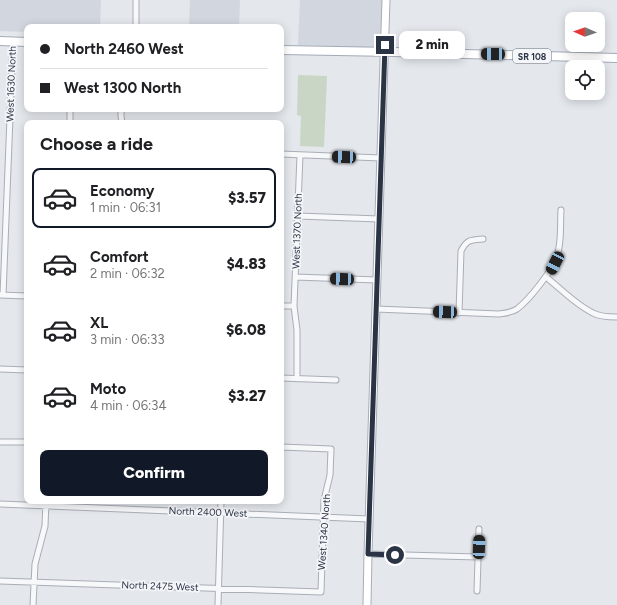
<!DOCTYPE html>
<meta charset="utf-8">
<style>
:root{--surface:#fff;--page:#f2f2f2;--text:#202124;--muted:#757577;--line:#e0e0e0;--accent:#111827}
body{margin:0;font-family:Figtree,sans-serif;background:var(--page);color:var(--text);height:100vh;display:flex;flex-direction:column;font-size:15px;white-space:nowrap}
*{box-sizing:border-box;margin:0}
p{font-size:13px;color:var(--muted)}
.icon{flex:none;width:22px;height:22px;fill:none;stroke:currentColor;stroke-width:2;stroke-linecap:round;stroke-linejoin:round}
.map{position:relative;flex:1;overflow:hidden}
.panel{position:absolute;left:24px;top:120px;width:260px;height:384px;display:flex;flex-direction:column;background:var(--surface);border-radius:8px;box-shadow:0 2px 10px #0003}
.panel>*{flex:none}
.banner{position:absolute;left:24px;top:24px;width:260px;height:88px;border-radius:8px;box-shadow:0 2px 10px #0003;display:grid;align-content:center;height:88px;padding:0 16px;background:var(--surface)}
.needle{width:26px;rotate:272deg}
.tools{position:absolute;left:565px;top:12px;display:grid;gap:8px}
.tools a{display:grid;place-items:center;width:40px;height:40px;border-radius:8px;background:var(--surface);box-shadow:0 2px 10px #0003;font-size:20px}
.end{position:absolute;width:18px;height:18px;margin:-9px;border:5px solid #2b3445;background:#fff;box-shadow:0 0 0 2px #fff}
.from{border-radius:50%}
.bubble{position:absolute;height:28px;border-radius:8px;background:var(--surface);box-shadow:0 2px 10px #0003;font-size:13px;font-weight:800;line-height:28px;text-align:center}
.car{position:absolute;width:12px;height:24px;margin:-12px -6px;border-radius:5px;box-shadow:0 0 3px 1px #0007;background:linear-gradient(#222 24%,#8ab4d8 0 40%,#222 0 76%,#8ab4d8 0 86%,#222 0)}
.banner b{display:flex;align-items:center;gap:14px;height:38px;font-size:15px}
.banner b+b{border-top:1px solid var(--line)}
.banner i{width:10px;height:10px;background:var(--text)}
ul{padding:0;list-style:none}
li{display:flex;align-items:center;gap:12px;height:60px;margin:0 8px 6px;padding:0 8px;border:2px solid transparent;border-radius:8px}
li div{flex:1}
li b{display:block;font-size:15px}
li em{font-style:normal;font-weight:800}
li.current{border-color:var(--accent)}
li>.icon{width:36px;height:36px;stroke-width:1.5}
h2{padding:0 16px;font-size:18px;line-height:48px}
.action{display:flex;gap:8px;margin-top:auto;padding:8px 16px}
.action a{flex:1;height:46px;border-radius:8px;background:var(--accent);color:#fff;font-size:16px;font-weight:800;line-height:46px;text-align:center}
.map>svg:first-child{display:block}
.built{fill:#d2d6de}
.green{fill:#c9d6c5}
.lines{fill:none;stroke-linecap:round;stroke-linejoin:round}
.street-casing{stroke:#a9aeb7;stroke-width:7}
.secondary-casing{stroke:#a9aeb7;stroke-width:9}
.primary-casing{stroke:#a3abb8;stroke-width:10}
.street{stroke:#f7f8fa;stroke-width:5}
.secondary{stroke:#fff;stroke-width:7}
.primary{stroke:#fff;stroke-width:8}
.route{stroke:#2b3445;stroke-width:5}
.labels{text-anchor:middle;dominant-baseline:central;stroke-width:3.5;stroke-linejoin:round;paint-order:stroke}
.shield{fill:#f4f6f9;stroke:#676e7b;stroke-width:1}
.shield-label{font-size:9px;font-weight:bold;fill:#2b3445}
.street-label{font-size:10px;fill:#2b3445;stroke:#f4f6f9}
</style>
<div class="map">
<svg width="617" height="605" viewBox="0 0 617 605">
<rect width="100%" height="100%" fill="#e4e7ec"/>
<path class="built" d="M0,0H101L100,27H27V32L0,31Z
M190,0H240L239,27H189Z
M300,0H383L380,43L378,47L372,48L298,45Z"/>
<path class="green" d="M298,75L327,76L324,147L300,146L301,116L297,115Z"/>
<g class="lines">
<defs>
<path id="street" d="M136,27V0
M121,109V116L122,123
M70,123V109
M281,154L381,158
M298,216L379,219
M296,277L377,280
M546,277C561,289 576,305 593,313C600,317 609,317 617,317
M0,295L27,296
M3,295L13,41
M281,306H294
M376,309L499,314C505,313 511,313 517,309C529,300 553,270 557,256C562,242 560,224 561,210
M459,313L461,251C467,239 471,240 483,239
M0,369L27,370
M281,378L336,380
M297,379V330L294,306L300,155
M0,442H27
M0,504L369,519
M368,554L478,557
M0,581L321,592L324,500L330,475L331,449L281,447
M477,591L479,529
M33,605L35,564L45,526L46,501
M218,605L221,501"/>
<path id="secondary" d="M367,605L368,554L386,0"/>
<path id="primary" d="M0,41L27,42
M281,50L393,52L617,58"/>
</defs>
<use href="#street" class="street-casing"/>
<use href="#secondary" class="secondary-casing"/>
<use href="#primary" class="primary-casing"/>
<use href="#street" class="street"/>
<use href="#secondary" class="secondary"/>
<use href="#primary" class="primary"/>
</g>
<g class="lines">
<path class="route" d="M385,45L368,554L395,555"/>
</g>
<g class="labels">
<rect class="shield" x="513" y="49" width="38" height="14" rx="3"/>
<g class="shield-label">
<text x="532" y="56">SR 108</text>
</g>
<g class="street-label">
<text transform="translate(11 84) rotate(-88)">West 1630 North</text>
<text transform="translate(297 231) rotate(-88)">West 1370 North</text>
<text transform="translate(208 512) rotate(2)">North 2400 West</text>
<text transform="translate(324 532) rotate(-86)">West 1340 North</text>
<text transform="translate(160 586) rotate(2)">North 2475 West</text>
</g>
</g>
</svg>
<div class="tools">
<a><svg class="needle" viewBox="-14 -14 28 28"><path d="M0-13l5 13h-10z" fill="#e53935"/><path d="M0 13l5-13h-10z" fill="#757577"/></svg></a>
<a><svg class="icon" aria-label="locate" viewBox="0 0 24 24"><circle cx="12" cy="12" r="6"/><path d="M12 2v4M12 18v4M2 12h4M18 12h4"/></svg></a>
</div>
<i class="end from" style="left:395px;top:555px"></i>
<i class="end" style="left:385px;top:45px"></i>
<div class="bubble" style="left:399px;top:31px;width:66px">2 min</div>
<i class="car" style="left:493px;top:54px;rotate:271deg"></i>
<i class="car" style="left:344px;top:157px;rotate:272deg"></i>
<i class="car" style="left:555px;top:263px;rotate:207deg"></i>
<i class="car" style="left:342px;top:279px;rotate:272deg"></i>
<i class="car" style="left:445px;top:312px;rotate:272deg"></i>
<i class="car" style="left:479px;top:547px;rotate:2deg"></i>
<div class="banner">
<b><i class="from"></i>North 2460 West</b>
<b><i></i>West 1300 North</b>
</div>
<section class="panel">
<h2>Choose a ride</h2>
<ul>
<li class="current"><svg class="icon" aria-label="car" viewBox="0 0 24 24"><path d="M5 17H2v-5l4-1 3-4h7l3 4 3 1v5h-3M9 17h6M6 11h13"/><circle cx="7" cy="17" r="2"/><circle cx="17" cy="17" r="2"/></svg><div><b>Economy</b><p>1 min · 06:31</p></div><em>$3.57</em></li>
<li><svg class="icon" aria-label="car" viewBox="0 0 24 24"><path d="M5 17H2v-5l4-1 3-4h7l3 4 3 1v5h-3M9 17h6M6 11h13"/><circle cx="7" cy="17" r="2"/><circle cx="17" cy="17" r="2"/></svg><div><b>Comfort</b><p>2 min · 06:32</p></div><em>$4.83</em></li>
<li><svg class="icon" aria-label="car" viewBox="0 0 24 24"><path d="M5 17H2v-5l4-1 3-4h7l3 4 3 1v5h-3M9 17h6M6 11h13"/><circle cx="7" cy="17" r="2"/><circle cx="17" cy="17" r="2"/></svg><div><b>XL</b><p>3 min · 06:33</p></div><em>$6.08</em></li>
<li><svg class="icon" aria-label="car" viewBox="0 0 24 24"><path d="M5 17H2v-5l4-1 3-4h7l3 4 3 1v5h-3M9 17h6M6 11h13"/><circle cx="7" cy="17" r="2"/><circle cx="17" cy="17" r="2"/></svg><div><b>Moto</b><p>4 min · 06:34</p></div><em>$3.27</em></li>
</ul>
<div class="action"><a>Confirm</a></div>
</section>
</div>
